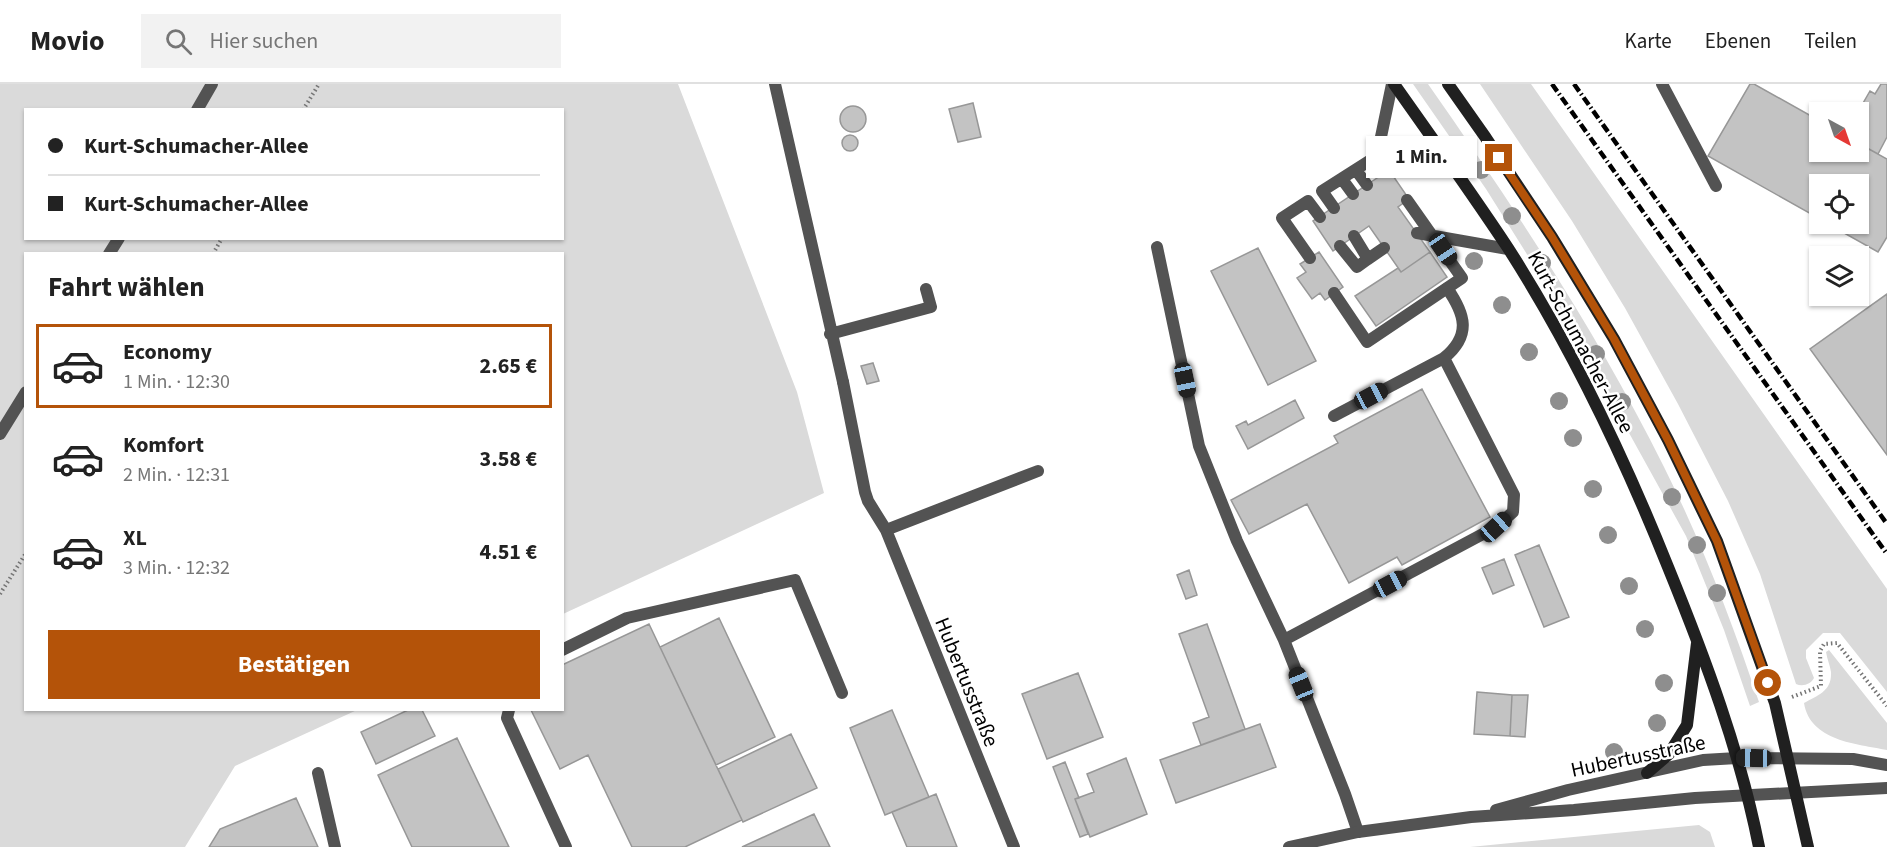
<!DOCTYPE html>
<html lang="de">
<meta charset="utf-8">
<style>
:root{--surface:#fff;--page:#f2f2f2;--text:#222;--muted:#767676;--line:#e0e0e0;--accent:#b45309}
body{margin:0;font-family:"Source Sans 3",sans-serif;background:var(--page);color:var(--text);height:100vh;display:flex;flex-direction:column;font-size:22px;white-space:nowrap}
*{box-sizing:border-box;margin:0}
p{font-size:20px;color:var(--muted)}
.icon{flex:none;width:33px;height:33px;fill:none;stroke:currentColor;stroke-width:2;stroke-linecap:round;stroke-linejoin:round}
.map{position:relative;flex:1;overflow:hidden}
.panel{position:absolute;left:24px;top:168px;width:540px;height:459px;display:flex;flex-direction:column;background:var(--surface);border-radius:0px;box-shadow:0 2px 4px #0004}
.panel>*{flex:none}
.top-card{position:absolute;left:24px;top:24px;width:540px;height:132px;border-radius:0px;box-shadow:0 2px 4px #0004;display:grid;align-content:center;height:132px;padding:0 24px;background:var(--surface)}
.needle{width:39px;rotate:140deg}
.tools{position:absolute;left:1809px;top:18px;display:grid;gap:12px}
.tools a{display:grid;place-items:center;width:60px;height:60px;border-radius:0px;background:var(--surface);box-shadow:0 2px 4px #0004;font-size:30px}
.end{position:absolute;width:27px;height:27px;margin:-14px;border:8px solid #b45309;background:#fff;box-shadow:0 0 0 3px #fff}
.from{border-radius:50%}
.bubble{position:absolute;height:42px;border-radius:0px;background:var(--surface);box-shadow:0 2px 4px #0004;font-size:20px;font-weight:700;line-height:42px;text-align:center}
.car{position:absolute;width:18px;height:36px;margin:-18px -9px;border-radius:8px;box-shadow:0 0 4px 2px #0007;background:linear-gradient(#222 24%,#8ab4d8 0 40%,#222 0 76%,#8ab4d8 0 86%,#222 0)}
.top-card b{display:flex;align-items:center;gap:21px;height:57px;font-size:22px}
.top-card b+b{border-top:2px solid var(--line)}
.top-card i{width:15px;height:15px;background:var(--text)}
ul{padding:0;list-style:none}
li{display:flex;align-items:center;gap:18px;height:84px;margin:0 12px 9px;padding:0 12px;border:3px solid transparent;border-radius:0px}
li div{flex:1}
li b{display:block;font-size:22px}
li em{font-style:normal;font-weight:700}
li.active{border-color:var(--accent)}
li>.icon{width:54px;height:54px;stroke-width:1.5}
h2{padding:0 24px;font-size:27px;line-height:72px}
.primary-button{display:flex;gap:12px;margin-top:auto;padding:12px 24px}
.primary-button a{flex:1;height:69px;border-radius:0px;background:var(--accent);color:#fff;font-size:24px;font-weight:700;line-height:69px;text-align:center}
header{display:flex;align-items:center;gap:36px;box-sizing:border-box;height:84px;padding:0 30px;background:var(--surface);border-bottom:2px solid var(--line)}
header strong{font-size:28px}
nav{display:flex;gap:33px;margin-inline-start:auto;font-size:21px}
.search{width:420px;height:54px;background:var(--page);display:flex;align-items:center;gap:15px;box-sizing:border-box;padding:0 21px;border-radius:0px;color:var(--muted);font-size:22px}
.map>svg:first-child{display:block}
.green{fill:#dadada;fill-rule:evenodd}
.building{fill:#c3c3c3;stroke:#979797;stroke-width:1.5}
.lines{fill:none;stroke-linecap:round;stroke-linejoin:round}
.path{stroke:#757575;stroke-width:4;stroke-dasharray:1.5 3;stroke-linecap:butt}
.service{stroke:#535353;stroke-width:12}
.minor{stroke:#535353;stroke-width:12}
.secondary{stroke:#202020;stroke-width:12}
.rail{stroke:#000;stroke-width:4.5;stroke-dasharray:9 3 1.5 3;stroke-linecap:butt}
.tree{fill:#8e8e8e}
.route{stroke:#b45309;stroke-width:8}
.labels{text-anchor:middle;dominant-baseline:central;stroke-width:5;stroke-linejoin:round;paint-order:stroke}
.street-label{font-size:21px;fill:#000;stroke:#fff}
</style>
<header>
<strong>Movio</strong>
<div class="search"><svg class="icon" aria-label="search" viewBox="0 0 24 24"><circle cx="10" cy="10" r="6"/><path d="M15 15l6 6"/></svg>Hier suchen</div>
<nav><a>Karte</a><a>Ebenen</a><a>Teilen</a></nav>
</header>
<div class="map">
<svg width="1887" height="763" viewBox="0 0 1887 763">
<rect width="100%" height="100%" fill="#fff"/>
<path class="green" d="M0,0H678L797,308L824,409L563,530L562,170H26V626H357L235,682L185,763H0ZM26,26H562V154H26Z
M1413,0H1428C1514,123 1597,248 1664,383C1702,459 1732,538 1759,618L1750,622L1724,546L1686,452L1555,215L1486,105Z
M1480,0H1531L1887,505V608L1840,549H1823L1806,566V574L1814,594C1811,600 1803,603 1796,600L1760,490L1728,417L1678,320L1625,224L1572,137Z
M1829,566L1887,639V666C1857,660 1810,657 1804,619C1818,611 1832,607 1831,588C1830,581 1827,575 1826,568Z
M1699,741L1710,748L1715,763H1470Z"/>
<path class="building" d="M1750,0H1754L1820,37V68H1858V59L1887,75V153L1878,168L1828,140H1858V100H1820V135L1708,72Z
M1881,0H1887V53L1878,70L1858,59V28L1870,7L1875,10Z
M973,19L981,53L958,58L949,25Z
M840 35a13 13 0 1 1 26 0a13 13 0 1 1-26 0Z
M842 59a8 8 0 1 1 16 0a8 8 0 1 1-16 0Z
M1389,86L1409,115L1398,123L1430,168L1401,188L1369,142L1333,167L1313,137Z
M1258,164L1316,277L1268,301L1211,187Z
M1319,168L1343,203L1325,216L1320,209L1312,215L1297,194L1306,188L1300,180Z
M1430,168L1447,193L1376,242L1355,212L1398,184L1401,188Z
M1887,210V371L1810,265Z
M873,279L879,297L867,300L861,282Z
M1422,305L1490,433L1402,481L1397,473L1349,499L1307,420L1249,450L1231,416L1338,359L1334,352Z
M1295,316L1304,334L1248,365L1236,342L1246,337L1248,341Z
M1539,461L1569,533L1544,543L1515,471Z
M1504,475L1514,501L1493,510L1482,484Z
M1189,486L1197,511L1186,515L1177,491Z
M719,534L775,653L716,681L660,563Z
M649,540L742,736L685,763H632L588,671L560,685L531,626H562V581Z
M1207,540L1245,645L1201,661L1193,639L1209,633L1179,550Z
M1078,589L1103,653L1047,675L1022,610Z
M1477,608L1512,611L1510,652L1474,650Z
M1512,611H1528L1525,653L1510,652Z
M408,626H422L435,652L376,680L361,648Z
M892,626L929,713L885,731L850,644Z
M1260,640L1276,683L1176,719L1160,676Z
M791,650L817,704L743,738L718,685Z
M457,654L509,763H412L378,691Z
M1126,674L1147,730L1090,753L1075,715L1094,708L1087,690Z
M1065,678L1079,714L1075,715L1088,750L1080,753L1053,683Z
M936,710L957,763H907L892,728Z
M296,714L318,763H209L220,745Z
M814,730L830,763H742Z"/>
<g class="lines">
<path class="path" d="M303,26L319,0
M213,170L222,154
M0,510L26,469
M1792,613L1821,602L1820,567L1824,560L1837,559L1887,622"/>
<path class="service" d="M775,0L843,298
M1662,0L1716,102
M197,26L212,0
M1377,72L1387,87
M1356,86L1367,101
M1342,95L1353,110
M1334,124L1322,107L1377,72L1392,0
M1417,149L1508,165
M1354,152L1368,175L1384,164
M1340,162L1357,183L1368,175
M1157,163L1199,362L1237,457L1284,556L1345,710L1358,748
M109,170L119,154
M1310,174L1282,134L1308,117L1320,133
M1334,209L1367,258L1462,194L1407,116
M830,250L931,223L926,205
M1444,274C1472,251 1465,230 1447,204
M0,350L26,308
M1284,556L1496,443L1513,428L1514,411L1444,274L1334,332
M562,566L627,534L795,496L842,609
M509,626L507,634L566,763
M318,689L335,763"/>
<path class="minor" d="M843,298L865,408L868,417L886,446
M1496,726L1568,706L1703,676L1737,674L1853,675L1887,681
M1014,763L886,446L1038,387
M1289,763L1358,748L1471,733L1574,726L1695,714L1887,704"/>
<path class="secondary" d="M1394,0C1432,54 1471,108 1508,164C1572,264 1624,373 1668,483C1705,574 1740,667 1759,763
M1448,0L1486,54L1552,153L1614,255L1668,356L1717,457L1775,619L1808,763
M1647,689L1669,670L1687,641L1697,559"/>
<path class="rail" d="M1552,0L1887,470
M1574,0L1887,440"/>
</g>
<g class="tree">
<circle cx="1481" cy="86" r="9"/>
<circle cx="1512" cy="132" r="9"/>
<circle cx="1474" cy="177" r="9"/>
<circle cx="1542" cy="179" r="9"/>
<circle cx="1502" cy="221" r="9"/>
<circle cx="1529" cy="268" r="9"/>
<circle cx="1596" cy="270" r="9"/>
<circle cx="1559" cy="317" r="9"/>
<circle cx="1622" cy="318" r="9"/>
<circle cx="1573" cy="354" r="9"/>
<circle cx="1593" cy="405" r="9"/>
<circle cx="1672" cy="413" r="9"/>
<circle cx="1608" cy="451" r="9"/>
<circle cx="1697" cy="461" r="9"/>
<circle cx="1629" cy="502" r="9"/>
<circle cx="1717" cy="509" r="9"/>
<circle cx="1645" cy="545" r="9"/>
<circle cx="1664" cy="599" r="9"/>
<circle cx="1657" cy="639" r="9"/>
<circle cx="1614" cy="668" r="9"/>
</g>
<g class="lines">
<path class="route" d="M1499,74L1552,153L1614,255L1668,356L1717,457L1768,599"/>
</g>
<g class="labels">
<g class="street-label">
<text transform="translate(1581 258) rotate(62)">Kurt-Schumacher-Allee</text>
<text transform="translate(967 598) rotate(68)">Hubertusstraße</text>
<text transform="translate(1638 672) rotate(-12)">Hubertusstraße</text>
</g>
</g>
</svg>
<div class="tools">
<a><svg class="needle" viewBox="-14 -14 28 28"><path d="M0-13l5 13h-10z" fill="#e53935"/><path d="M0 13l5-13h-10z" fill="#767676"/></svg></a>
<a><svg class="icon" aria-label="locate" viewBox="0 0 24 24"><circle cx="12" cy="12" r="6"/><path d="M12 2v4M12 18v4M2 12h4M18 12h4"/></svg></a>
<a><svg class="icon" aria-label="layers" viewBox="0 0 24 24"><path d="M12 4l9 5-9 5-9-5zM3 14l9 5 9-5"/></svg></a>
</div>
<i class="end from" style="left:1768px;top:599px"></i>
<i class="end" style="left:1499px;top:74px"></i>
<div class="bubble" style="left:1366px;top:52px;width:111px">1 Min.</div>
<i class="car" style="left:1443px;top:165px;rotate:146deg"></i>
<i class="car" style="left:1185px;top:296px;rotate:168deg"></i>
<i class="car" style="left:1371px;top:312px;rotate:62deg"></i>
<i class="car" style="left:1496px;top:443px;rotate:48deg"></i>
<i class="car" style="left:1390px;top:500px;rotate:62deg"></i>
<i class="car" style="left:1301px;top:600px;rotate:338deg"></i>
<i class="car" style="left:1754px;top:674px;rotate:271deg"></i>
<div class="top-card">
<b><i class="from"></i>Kurt-Schumacher-Allee</b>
<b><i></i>Kurt-Schumacher-Allee</b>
</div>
<section class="panel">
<h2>Fahrt wählen</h2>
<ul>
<li class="active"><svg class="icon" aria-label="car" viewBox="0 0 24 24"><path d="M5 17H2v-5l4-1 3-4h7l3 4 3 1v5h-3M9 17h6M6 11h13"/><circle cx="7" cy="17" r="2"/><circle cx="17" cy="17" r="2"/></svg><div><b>Economy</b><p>1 Min. · 12:30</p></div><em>2.65 €</em></li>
<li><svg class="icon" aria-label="car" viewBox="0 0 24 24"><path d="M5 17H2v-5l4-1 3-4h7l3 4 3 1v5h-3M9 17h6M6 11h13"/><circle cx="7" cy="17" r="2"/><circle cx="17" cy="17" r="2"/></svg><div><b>Komfort</b><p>2 Min. · 12:31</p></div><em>3.58 €</em></li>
<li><svg class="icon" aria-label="car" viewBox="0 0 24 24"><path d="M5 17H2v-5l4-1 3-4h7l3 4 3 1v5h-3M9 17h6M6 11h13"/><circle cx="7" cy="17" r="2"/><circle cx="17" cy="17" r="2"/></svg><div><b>XL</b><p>3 Min. · 12:32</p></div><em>4.51 €</em></li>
</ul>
<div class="primary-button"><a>Bestätigen</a></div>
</section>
</div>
